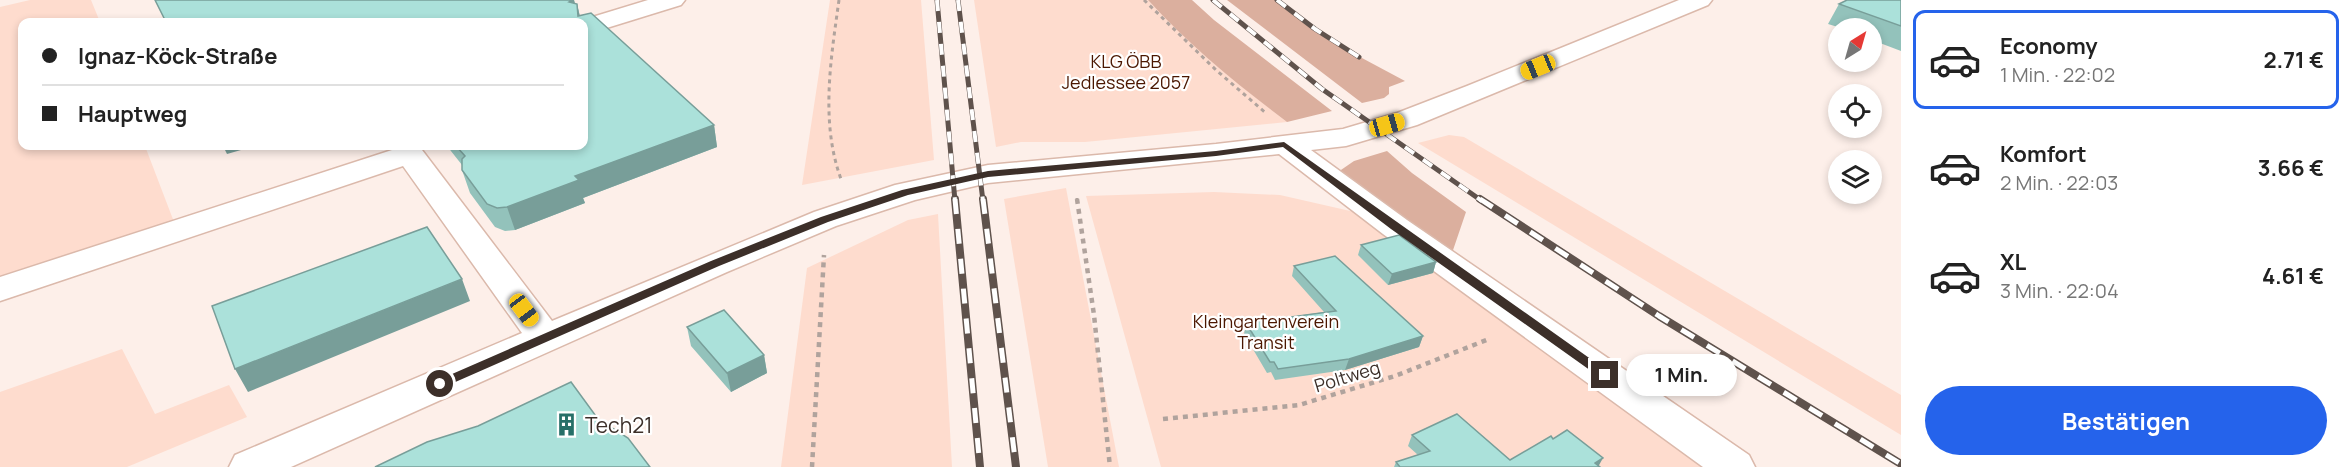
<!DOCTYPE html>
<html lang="de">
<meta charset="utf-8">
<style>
:root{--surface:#fff;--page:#f2f2f2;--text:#222;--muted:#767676;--line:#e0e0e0;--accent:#2563eb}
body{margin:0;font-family:Manrope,sans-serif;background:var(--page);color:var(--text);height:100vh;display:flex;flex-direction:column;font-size:22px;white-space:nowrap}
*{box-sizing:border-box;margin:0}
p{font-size:20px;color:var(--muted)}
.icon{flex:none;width:33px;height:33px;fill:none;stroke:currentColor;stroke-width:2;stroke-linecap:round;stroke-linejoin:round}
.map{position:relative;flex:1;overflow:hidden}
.panel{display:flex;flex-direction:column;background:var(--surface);width:450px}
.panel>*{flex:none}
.hud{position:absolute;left:18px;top:18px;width:570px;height:132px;border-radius:12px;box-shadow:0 3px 9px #0003;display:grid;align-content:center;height:132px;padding:0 24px;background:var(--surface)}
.needle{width:39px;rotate:37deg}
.controls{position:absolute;left:1828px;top:18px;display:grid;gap:12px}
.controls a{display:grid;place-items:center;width:54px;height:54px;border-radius:50%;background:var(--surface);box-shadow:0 3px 9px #0003;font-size:30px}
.end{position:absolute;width:27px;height:27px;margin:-14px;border:8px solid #3c2f29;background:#fff;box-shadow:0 0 0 3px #fff}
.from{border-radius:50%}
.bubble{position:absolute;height:42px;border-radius:21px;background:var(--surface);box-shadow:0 3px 9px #0003;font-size:20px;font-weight:700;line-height:42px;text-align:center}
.car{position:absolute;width:18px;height:36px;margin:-18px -9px;border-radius:8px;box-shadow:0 0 4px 2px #0007;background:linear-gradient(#f5c518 24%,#345 0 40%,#f5c518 0 76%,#345 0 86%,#f5c518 0)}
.hud b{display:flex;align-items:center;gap:21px;height:57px;font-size:22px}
.hud b+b{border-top:2px solid var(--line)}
.hud i{width:15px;height:15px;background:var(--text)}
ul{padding:10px 0 0;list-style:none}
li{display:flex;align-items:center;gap:18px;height:99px;margin:0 12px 9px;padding:0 12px;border:3px solid transparent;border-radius:12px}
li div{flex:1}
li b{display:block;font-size:22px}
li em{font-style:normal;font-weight:700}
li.current{border-color:var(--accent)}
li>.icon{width:54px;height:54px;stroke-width:1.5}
.cta{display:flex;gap:12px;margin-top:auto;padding:12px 24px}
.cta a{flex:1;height:69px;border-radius:36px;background:var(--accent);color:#fff;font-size:24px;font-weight:700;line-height:69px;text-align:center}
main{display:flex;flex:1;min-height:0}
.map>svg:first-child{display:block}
.green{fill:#fedcce}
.forest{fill:#dbaf9e}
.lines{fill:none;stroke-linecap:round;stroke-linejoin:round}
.minor-casing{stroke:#dbb9ab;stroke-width:3}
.path-far1{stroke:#b0a39d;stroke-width:3;stroke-dasharray:4 4;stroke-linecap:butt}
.path{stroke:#b0a39d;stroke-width:4.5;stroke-dasharray:5 5;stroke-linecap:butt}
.minor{fill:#fff;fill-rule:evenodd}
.rail-far1-casing{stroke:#5f524c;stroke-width:5}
.rail-casing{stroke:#5f524c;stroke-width:8}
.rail-far1{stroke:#fff;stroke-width:4;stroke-dasharray:11;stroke-linecap:butt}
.rail{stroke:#fff;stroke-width:5;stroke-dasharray:15;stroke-linecap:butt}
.wall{fill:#93c2bb}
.shaded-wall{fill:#789e99}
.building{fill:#abe1da;stroke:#789e99;stroke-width:1.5}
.route{fill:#3c2f29}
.labels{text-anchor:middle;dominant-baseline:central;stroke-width:4.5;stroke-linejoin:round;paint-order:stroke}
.park-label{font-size:18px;fill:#4b1700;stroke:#fff}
.street-label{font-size:18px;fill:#3c2f29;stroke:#fff}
.near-poi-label{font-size:21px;fill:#3c2f29;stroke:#fff;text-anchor:start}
</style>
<main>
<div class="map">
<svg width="1901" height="467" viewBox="0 0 1901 467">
<rect width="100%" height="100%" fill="#fdefe9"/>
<path class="green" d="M30,0H91L100,22H22V146H145L174,222L0,280V7Z
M830,0H921L934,160L802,185Z
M974,0H1148C1190,45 1239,85 1287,122L1085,142H1021L996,147Z
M1449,135L1464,137L1901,395V435L1418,143Z
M1066,188L1119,467H1048L1004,199Z
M1214,192L1280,195L1359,213L1749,467H1161L1086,196Z
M938,214L952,467H781L807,268L908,220Z
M122,349L155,414L229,385L247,417L127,467H0V392Z"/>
<path class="forest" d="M1148,0H1192L1214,20L1332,111L1287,122C1238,85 1190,46 1148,0Z
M1227,0H1275L1332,42L1405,81L1389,87V94L1384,98L1362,103Z
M1387,151L1412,173L1466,212L1451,256L1338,172L1354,161Z"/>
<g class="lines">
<defs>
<path id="minor" d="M648,0H685L681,5L584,35V22H576Z
M1679,0H1712L1708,5L1417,125L1346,146L1311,150L1407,220L1749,455L1755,467H1703L1383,234L1279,154L988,183L915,200L836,226L727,272L291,467H229L235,455L522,333L403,166L0,301V277L392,150L390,146H419L552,321L814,212L895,185L988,165L1216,144L1343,129L1397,113L1467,86Z"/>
</defs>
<use href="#minor" class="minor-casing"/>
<path class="path-far1" d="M839,0C831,58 820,122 841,179
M1144,0L1216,70L1267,114
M1077,198V201"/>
<path class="path" d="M1077,199L1094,315L1110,467
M1163,419L1299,405L1395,376L1489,339
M812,467L824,255"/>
<use href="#minor" class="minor"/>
<defs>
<path id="rail-far1" d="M937,0L955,201
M958,0L983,201
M1213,0L1322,89L1482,201
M1277,0L1315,29L1359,57"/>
<path id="rail" d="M955,199L980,467
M983,199L1016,467
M1480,199L1659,316L1901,464"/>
</defs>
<use href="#rail-far1" class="rail-far1-casing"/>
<use href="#rail" class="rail-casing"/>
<use href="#rail-far1" class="rail-far1"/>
<use href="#rail" class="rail"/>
</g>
<path class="wall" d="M155,0H574L575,4H577L580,16L714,125L717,147L583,198L585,203L515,230L505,231L495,227L470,193L462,170V165L447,146H584V22Z
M1901,0V51L1872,40V28H1841L1828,24L1839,4Z
M1361,245L1436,262L1433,273L1388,285L1358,255Z
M1294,266L1423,336L1419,347L1345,370L1275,380L1271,372L1267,373L1244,334L1246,323L1324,312L1292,276Z
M687,327L764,355L767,373L731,392L691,346Z
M1412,435L1510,460L1553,439L1600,467H1394L1396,462L1418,455L1408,446Z"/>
<path class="shaded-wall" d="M572,0H574L578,16L577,4L581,22L569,2Z
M714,125L717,147L583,198L585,203L515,230L507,207L575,176Z
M223,146H255L227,154Z
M1436,262L1433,273L1388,285L1392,274Z
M462,279L470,301L248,392L235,369Z
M1423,336L1419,347L1345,370L1349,359Z
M764,355L767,373L731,392L727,373Z
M1603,458L1598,467L1595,463Z"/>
<path class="building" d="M155,0H572L569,2L577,4L578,16L591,13L714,125L575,176L579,180L507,207L497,208L487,204L462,170V159L465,156L456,146H584V22H166Z
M1847,0H1901V26L1839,4Z
M427,227L462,279L235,369L212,306Z
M1399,235L1436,262L1392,274L1361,245Z
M1335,256L1423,336L1349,359L1278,369L1274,362H1270L1246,323L1336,311L1294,266Z
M724,310L764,355L727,373L687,327Z
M571,382L598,419L628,438L650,467H375L427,442L478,426Z
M1457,414L1510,460L1551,436L1553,439L1567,430L1603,458L1595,463L1600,467H1400L1396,462L1430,451L1412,435Z"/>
<path class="route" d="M1284,142L1609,372V378H1601L1391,229L1283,147L1216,156L988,177L908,195L828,222L719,266L444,387H436L434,384L436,381L711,261L821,217L902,190L988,171L1216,151Z"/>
<defs>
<symbol id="building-bare" viewBox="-9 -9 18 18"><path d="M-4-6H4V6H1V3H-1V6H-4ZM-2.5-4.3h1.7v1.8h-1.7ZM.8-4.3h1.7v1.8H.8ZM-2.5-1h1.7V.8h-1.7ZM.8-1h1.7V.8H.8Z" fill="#266f68" stroke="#fff" stroke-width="2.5" paint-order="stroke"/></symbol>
</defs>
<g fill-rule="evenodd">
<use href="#building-bare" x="550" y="408" width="33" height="33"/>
</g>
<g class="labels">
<g class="park-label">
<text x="1126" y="61">KLG ÖBB<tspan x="1126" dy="21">Jedlessee 2057</tspan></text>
<text x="1266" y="321">Kleingartenverein<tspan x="1266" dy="21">Transit</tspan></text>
</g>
<g class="street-label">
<text transform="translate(1347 376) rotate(-17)">Poltweg</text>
</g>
<g class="near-poi-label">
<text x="585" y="425">Tech21</text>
</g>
</g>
</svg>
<div class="controls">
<a><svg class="needle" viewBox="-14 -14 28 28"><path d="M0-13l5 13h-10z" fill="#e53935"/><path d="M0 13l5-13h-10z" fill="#767676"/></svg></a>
<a><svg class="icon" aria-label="locate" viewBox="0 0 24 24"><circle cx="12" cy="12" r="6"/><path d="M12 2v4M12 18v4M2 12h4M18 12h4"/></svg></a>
<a><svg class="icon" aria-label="layers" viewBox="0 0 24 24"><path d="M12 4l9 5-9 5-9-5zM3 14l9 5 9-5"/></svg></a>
</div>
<i class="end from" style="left:440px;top:384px"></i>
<i class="end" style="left:1605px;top:375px"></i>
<div class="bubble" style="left:1626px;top:354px;width:111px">1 Min.</div>
<i class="car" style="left:1538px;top:67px;rotate:248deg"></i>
<i class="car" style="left:1387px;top:125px;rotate:74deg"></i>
<i class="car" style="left:524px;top:310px;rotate:143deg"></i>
<div class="hud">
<b><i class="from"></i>Ignaz-Köck-Straße</b>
<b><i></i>Hauptweg</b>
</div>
</div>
<section class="panel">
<ul>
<li class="current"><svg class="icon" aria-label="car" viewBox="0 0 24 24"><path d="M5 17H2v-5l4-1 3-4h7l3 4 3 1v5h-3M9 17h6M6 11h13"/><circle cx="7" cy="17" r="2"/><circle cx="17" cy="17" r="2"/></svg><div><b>Economy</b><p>1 Min. · 22:02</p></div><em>2.71 €</em></li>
<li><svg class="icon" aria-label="car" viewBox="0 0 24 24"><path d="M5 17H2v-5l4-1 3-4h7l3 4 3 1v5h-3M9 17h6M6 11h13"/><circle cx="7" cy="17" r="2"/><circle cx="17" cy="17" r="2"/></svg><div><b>Komfort</b><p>2 Min. · 22:03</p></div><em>3.66 €</em></li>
<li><svg class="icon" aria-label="car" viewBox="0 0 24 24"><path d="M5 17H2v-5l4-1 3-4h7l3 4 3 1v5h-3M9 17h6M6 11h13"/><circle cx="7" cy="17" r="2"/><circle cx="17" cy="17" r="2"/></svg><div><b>XL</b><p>3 Min. · 22:04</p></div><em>4.61 €</em></li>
</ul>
<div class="cta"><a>Bestätigen</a></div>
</section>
</main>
